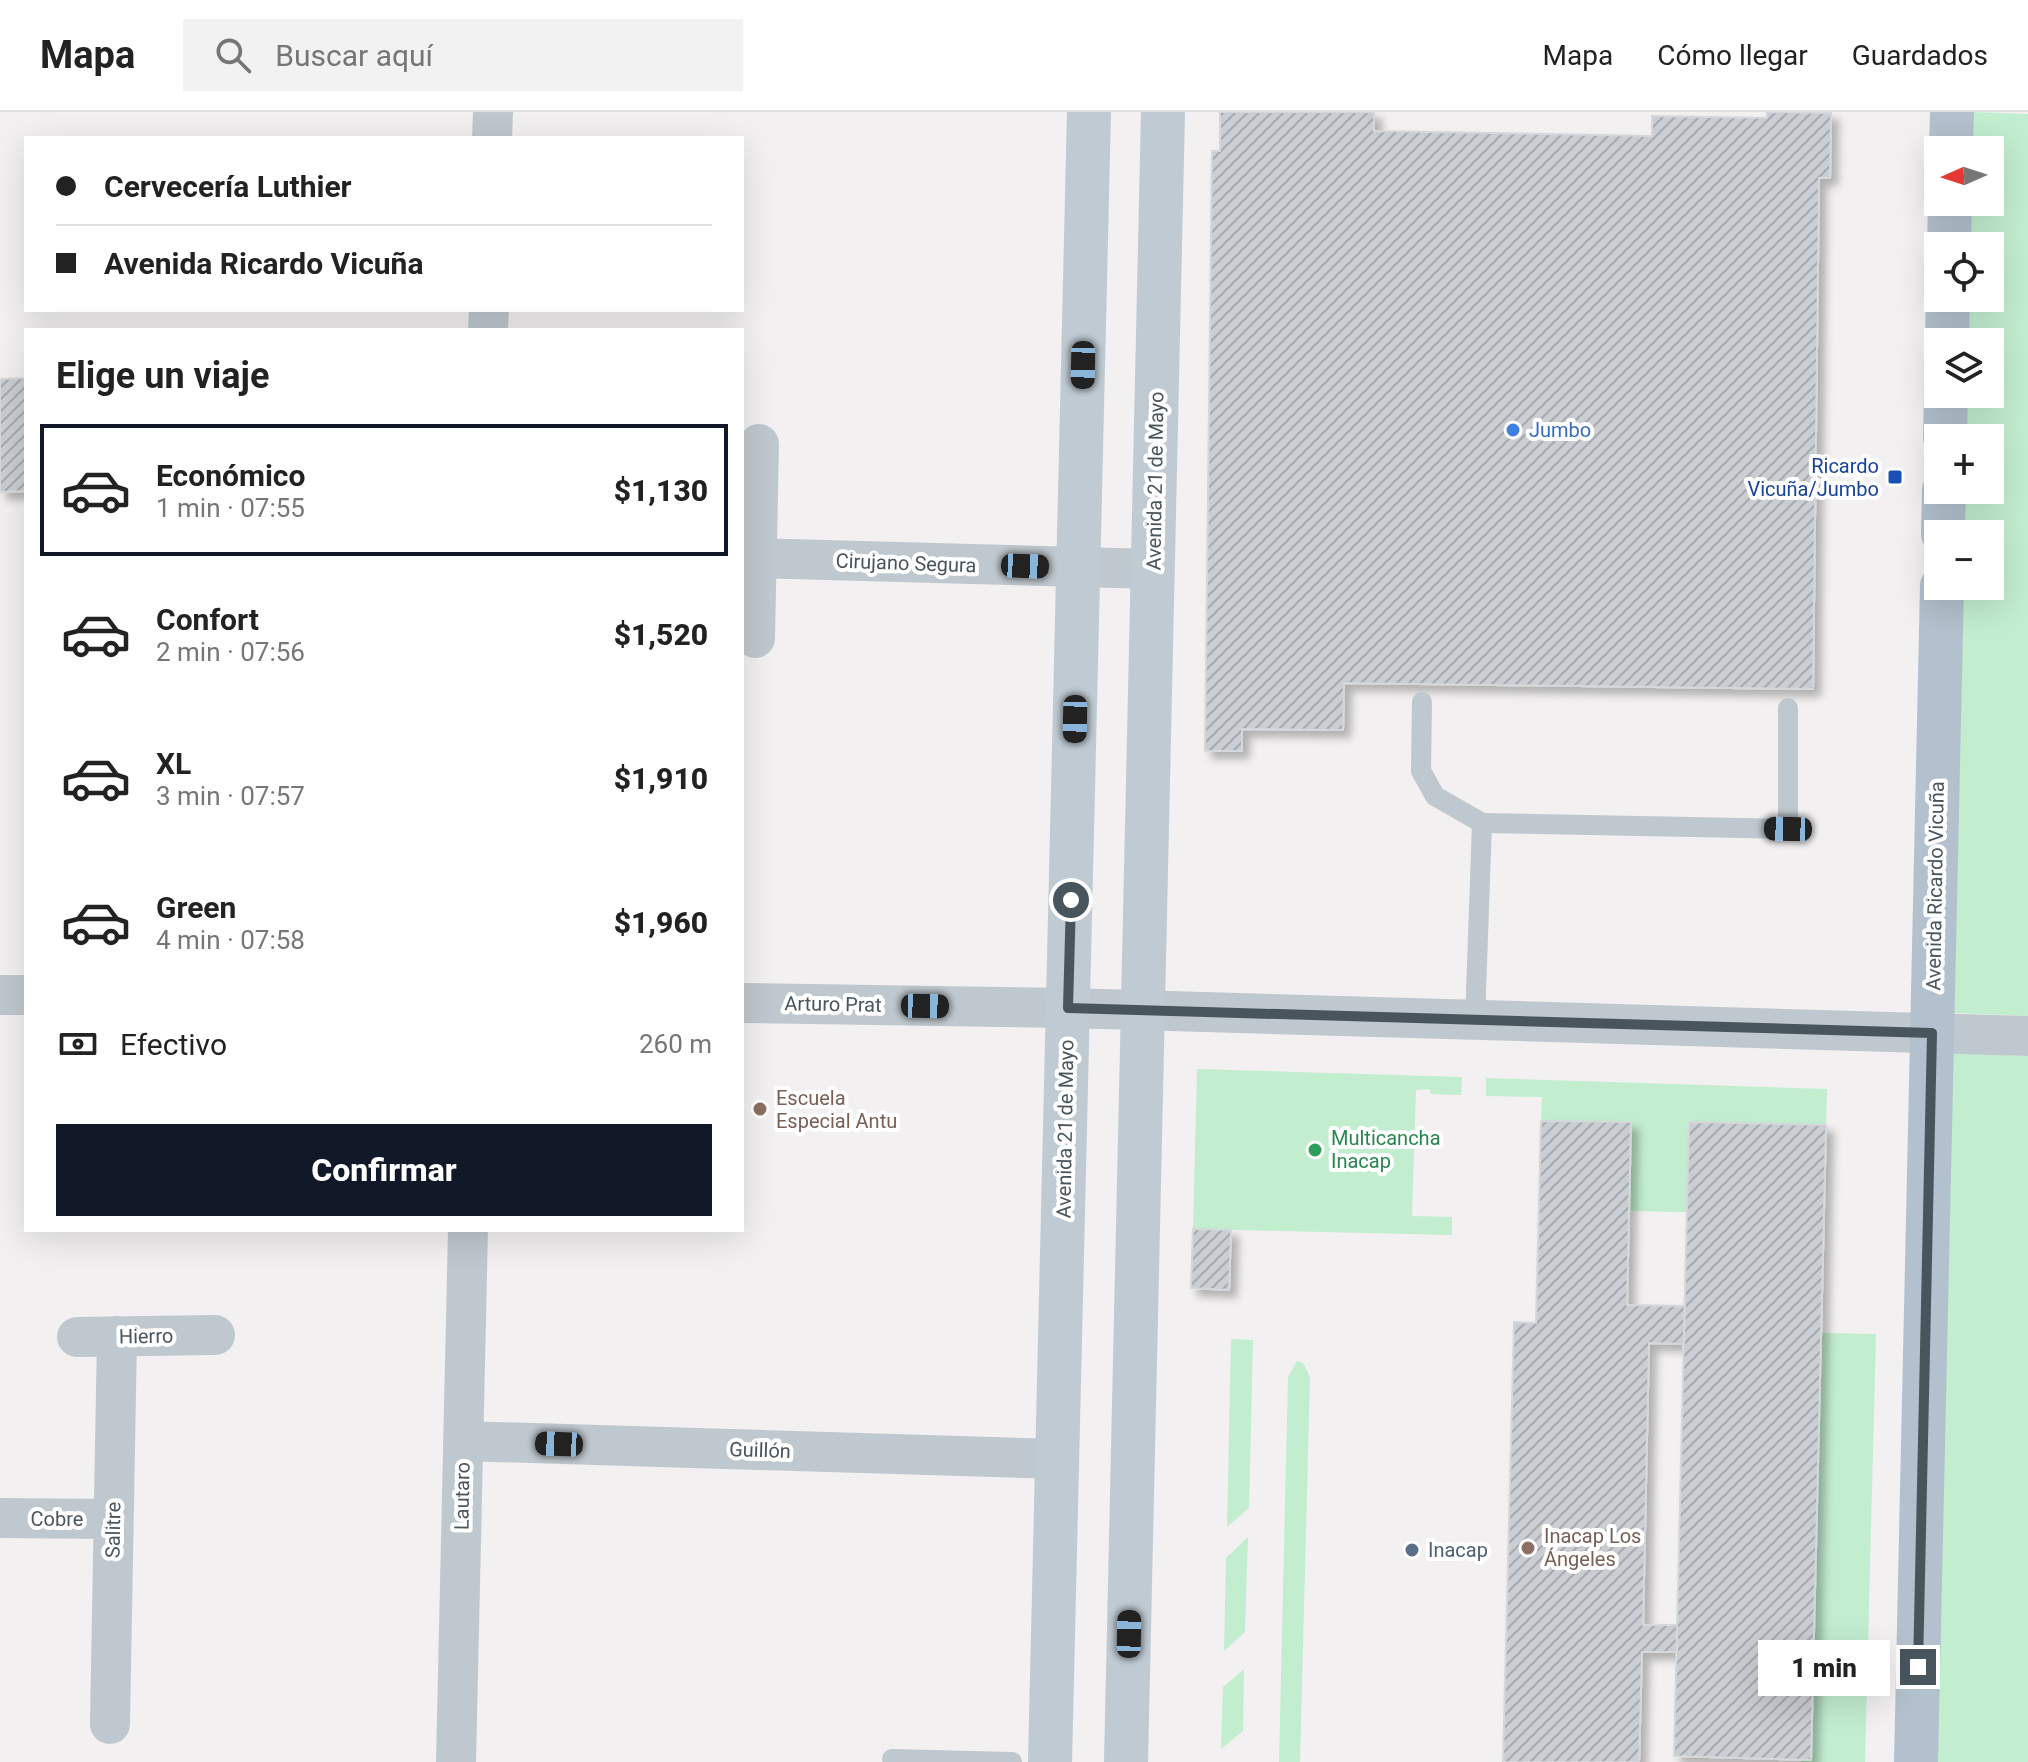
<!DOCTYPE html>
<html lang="es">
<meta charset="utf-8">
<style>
:root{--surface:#fff;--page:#f2f2f2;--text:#222;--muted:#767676;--line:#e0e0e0;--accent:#111827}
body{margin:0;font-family:Roboto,sans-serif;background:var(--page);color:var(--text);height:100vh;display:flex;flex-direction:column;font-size:30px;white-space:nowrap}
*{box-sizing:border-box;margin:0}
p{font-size:26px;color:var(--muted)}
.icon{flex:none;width:44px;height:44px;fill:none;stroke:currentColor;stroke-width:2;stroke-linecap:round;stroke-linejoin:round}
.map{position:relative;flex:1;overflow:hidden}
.side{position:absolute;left:24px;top:216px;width:720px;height:904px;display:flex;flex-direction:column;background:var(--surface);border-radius:0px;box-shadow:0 8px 32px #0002}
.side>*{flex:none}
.guide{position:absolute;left:24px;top:24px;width:720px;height:176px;border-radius:0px;box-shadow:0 8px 32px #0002;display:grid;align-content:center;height:176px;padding:0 32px;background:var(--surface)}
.needle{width:52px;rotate:267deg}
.controls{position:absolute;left:1924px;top:24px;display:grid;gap:16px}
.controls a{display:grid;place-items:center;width:80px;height:80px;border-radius:0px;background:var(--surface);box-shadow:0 8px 32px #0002;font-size:40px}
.end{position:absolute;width:36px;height:36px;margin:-18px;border:10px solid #49555d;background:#fff;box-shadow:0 0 0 4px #fff}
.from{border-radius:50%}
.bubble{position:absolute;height:56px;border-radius:0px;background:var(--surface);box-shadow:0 8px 32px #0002;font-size:26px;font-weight:800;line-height:56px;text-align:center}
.car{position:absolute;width:24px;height:48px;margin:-24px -12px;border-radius:10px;box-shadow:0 0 6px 2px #0007;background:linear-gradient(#222 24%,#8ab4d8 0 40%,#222 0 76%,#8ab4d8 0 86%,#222 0)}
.guide b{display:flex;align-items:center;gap:28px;height:76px;font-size:30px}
.guide b+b{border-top:2px solid var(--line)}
.guide i{width:20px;height:20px;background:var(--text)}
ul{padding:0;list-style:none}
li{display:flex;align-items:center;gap:24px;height:132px;margin:0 16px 12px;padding:0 16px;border:4px solid transparent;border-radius:0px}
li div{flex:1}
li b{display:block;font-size:30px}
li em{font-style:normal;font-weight:800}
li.selected{border-color:var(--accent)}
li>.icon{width:72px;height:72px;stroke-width:1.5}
h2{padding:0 32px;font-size:36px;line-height:96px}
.pay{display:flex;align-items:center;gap:20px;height:88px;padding:0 32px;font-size:30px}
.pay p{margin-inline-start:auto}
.button{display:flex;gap:16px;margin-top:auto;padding:16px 32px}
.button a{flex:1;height:92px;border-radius:0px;background:var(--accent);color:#fff;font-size:32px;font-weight:800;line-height:92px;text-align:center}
header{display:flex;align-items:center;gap:48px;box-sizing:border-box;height:112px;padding:0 40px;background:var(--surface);border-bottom:2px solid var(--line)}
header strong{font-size:38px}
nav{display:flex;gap:44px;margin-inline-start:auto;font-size:28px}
.search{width:560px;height:72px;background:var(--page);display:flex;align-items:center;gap:20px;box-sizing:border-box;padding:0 28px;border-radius:0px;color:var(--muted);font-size:30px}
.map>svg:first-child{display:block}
.green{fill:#c2edcf}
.building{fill:url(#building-hatch);stroke:#d4d7db;stroke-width:2;filter:url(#shadow)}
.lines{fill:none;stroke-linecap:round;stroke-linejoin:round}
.lane{stroke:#bfc8ce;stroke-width:20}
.street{stroke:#bfc8ce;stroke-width:40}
.secondary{stroke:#bfcad3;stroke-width:44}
.primary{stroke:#b2c1cd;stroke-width:44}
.route{stroke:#49555d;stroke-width:10}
.shop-dot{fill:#3f7fe0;stroke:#fff;stroke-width:3}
.transit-dot{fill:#1a4fb4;stroke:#fff;stroke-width:3}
.education-dot{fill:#8d6e63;stroke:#fff;stroke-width:3}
.leisure-dot{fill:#2e9e5b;stroke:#fff;stroke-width:3}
.service-dot{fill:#5c6f8a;stroke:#fff;stroke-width:3}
.labels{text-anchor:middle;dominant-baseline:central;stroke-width:8;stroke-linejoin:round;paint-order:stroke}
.shop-label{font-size:20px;fill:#366cbe;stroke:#fff;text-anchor:start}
.transit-label{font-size:20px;fill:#164399;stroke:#fff;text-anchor:end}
.street-label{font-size:20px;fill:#49555d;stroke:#fff}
.education-label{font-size:20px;fill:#785e54;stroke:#fff;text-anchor:start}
.leisure-label{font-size:20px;fill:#27864d;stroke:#fff;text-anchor:start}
.service-label{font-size:20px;fill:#4e5e75;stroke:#fff;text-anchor:start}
</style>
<header>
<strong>Mapa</strong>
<div class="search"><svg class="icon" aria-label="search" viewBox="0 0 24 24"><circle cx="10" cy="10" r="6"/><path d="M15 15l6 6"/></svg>Buscar aquí</div>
<nav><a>Mapa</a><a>Cómo llegar</a><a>Guardados</a></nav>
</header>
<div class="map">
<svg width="2028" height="1650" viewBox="0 0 2028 1650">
<defs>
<pattern id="building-hatch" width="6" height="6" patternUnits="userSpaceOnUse" patternTransform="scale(2)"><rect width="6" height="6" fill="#caced2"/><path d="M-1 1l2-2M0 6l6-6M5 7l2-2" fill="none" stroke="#a6aaae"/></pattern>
<filter id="shadow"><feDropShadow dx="7" dy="7" stdDeviation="4" flood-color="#0004"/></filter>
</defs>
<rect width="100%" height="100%" fill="#f2f0f0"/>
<path class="green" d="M1972,0L2028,2V904L1952,901L1962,474H1990V422H1963L1964,378H1990V326H1965L1966,282H1990V230H1967L1968,186H1990V134H1969L1970,90H1990V38H1971Z
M1944,941L2028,944V1650H1929Z
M1197,957L1462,965L1461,983L1431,982L1430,977L1416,978L1412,1104L1452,1105V1123L1193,1117Z
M1486,966L1827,977L1826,1013L1690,1010L1687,1100L1629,1099L1631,1011L1541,1009L1542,985L1486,984Z
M1822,1221L1876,1222L1865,1650H1801V1647H1811Z
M1231,1227L1253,1228L1249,1396L1227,1415Z
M1297,1249L1303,1251L1310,1265L1300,1650H1279L1288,1265Z
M1248,1425L1245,1520L1224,1539L1226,1446Z
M1244,1557L1243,1619L1221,1637L1223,1575Z"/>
<path class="building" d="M1220,0H1374V19L1652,24V4L1767,6V0L1831,1L1830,66H1819L1813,577L1344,571L1343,618L1242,617V639H1205L1212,39H1220Z
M26,266V379L0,380V267Z
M1541,1009L1631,1010L1627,1193L1685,1194L1684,1232L1649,1231L1643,1513H1677V1540H1642L1639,1650H1503L1514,1210L1536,1211Z
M1689,1010L1826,1013L1811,1648L1674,1644Z
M1193,1117L1231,1118L1229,1178L1191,1176Z"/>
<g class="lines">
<path class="lane" d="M1422,590L1421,659L1435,684L1482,711
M1475,909L1482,711L1788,717V596
M892,1647L1012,1650"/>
<path class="street" d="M492,26L493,0
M488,218L489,198
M756,446L1153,457
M755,526L759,332
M0,883H26
M742,891L1068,896L2028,924
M77,1225L215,1223
M463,1329L1057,1347
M0,1406L113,1407
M110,1612L117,1224
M456,1650L468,1118"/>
<path class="secondary" d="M1050,1650L1089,0
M1126,1650L1163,0"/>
<path class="primary" d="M1951,38L1952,0
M1949,134L1950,90
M1947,230L1948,186
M1945,326L1946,282
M1943,422L1944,378
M1916,1650L1942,474"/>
</g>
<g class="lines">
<path class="route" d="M1071,788L1068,896L1932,921L1918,1555"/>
</g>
<circle class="shop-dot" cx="1513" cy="318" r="8"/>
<rect class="transit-dot" x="1887" y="357" width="16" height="16" rx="4"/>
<g class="education-dot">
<circle cx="760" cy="997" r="8"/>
<circle cx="1528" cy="1436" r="8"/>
</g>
<circle class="leisure-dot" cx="1315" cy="1038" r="8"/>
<circle class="service-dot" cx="1412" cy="1438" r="8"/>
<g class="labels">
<g class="shop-label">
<text x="1529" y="318">Jumbo</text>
</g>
<g class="transit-label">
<text x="1879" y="354">Ricardo<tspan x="1879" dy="23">Vicuña/Jumbo</tspan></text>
</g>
<g class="street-label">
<text transform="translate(1155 369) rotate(-89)">Avenida 21 de Mayo</text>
<text transform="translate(906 451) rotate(2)">Cirujano Segura</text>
<text transform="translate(1935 774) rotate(-89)">Avenida Ricardo Vicuña</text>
<text transform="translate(833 892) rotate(1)">Arturo Prat</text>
<text transform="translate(1065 1017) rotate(-89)">Avenida 21 de Mayo</text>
<text transform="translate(146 1224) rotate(-1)">Hierro</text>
<text transform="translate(760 1338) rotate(2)">Guillón</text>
<text transform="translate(462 1384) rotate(-89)">Lautaro</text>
<text x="57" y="1407">Cobre</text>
<text transform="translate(113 1418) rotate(-89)">Salitre</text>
</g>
<g class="education-label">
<text x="776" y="986">Escuela<tspan x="776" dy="23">Especial Antu</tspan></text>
<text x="1544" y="1424">Inacap Los<tspan x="1544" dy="23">Ángeles</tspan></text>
</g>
<g class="leisure-label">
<text x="1331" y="1026">Multicancha<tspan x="1331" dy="23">Inacap</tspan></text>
</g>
<g class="service-label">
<text x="1428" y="1438">Inacap</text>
</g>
</g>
</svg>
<div class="controls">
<a><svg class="needle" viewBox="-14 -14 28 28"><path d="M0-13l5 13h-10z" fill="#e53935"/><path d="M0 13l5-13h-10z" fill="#767676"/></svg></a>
<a><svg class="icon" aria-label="locate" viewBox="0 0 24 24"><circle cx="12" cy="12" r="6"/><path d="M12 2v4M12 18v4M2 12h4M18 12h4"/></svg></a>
<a><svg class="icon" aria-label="layers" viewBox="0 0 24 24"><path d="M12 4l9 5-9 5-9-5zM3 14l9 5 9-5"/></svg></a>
<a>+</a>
<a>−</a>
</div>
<i class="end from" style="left:1071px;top:788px"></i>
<i class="end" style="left:1918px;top:1555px"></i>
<div class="bubble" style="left:1758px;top:1528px;width:132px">1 min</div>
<i class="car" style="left:1083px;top:253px;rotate:181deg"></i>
<i class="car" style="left:1025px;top:454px;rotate:92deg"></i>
<i class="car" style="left:1075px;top:607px;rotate:181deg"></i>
<i class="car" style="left:1788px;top:717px;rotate:271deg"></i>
<i class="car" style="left:925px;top:894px;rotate:91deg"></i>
<i class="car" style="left:559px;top:1332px;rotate:272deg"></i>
<i class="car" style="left:1129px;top:1522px;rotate:1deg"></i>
<div class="guide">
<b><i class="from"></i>Cervecería Luthier</b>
<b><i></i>Avenida Ricardo Vicuña</b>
</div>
<section class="side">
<h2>Elige un viaje</h2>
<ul>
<li class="selected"><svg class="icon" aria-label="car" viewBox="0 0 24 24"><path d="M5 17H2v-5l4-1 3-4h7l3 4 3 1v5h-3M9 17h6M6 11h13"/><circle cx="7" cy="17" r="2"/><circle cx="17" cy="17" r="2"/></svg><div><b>Económico</b><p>1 min · 07:55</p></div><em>$1,130</em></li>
<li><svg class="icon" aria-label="car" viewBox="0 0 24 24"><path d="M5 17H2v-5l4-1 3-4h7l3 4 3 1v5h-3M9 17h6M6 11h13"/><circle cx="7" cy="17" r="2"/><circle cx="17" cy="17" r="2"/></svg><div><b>Confort</b><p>2 min · 07:56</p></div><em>$1,520</em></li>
<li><svg class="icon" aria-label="car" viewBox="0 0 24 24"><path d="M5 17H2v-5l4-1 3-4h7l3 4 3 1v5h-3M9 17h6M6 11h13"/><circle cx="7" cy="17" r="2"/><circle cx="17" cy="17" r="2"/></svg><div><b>XL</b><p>3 min · 07:57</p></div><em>$1,910</em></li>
<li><svg class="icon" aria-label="car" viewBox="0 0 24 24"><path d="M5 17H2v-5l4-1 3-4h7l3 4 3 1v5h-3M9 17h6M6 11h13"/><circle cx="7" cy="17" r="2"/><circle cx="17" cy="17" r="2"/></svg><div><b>Green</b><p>4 min · 07:58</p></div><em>$1,960</em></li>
</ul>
<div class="pay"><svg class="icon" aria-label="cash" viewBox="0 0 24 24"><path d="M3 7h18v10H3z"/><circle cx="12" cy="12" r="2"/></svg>Efectivo<p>260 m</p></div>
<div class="button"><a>Confirmar</a></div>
</section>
</div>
